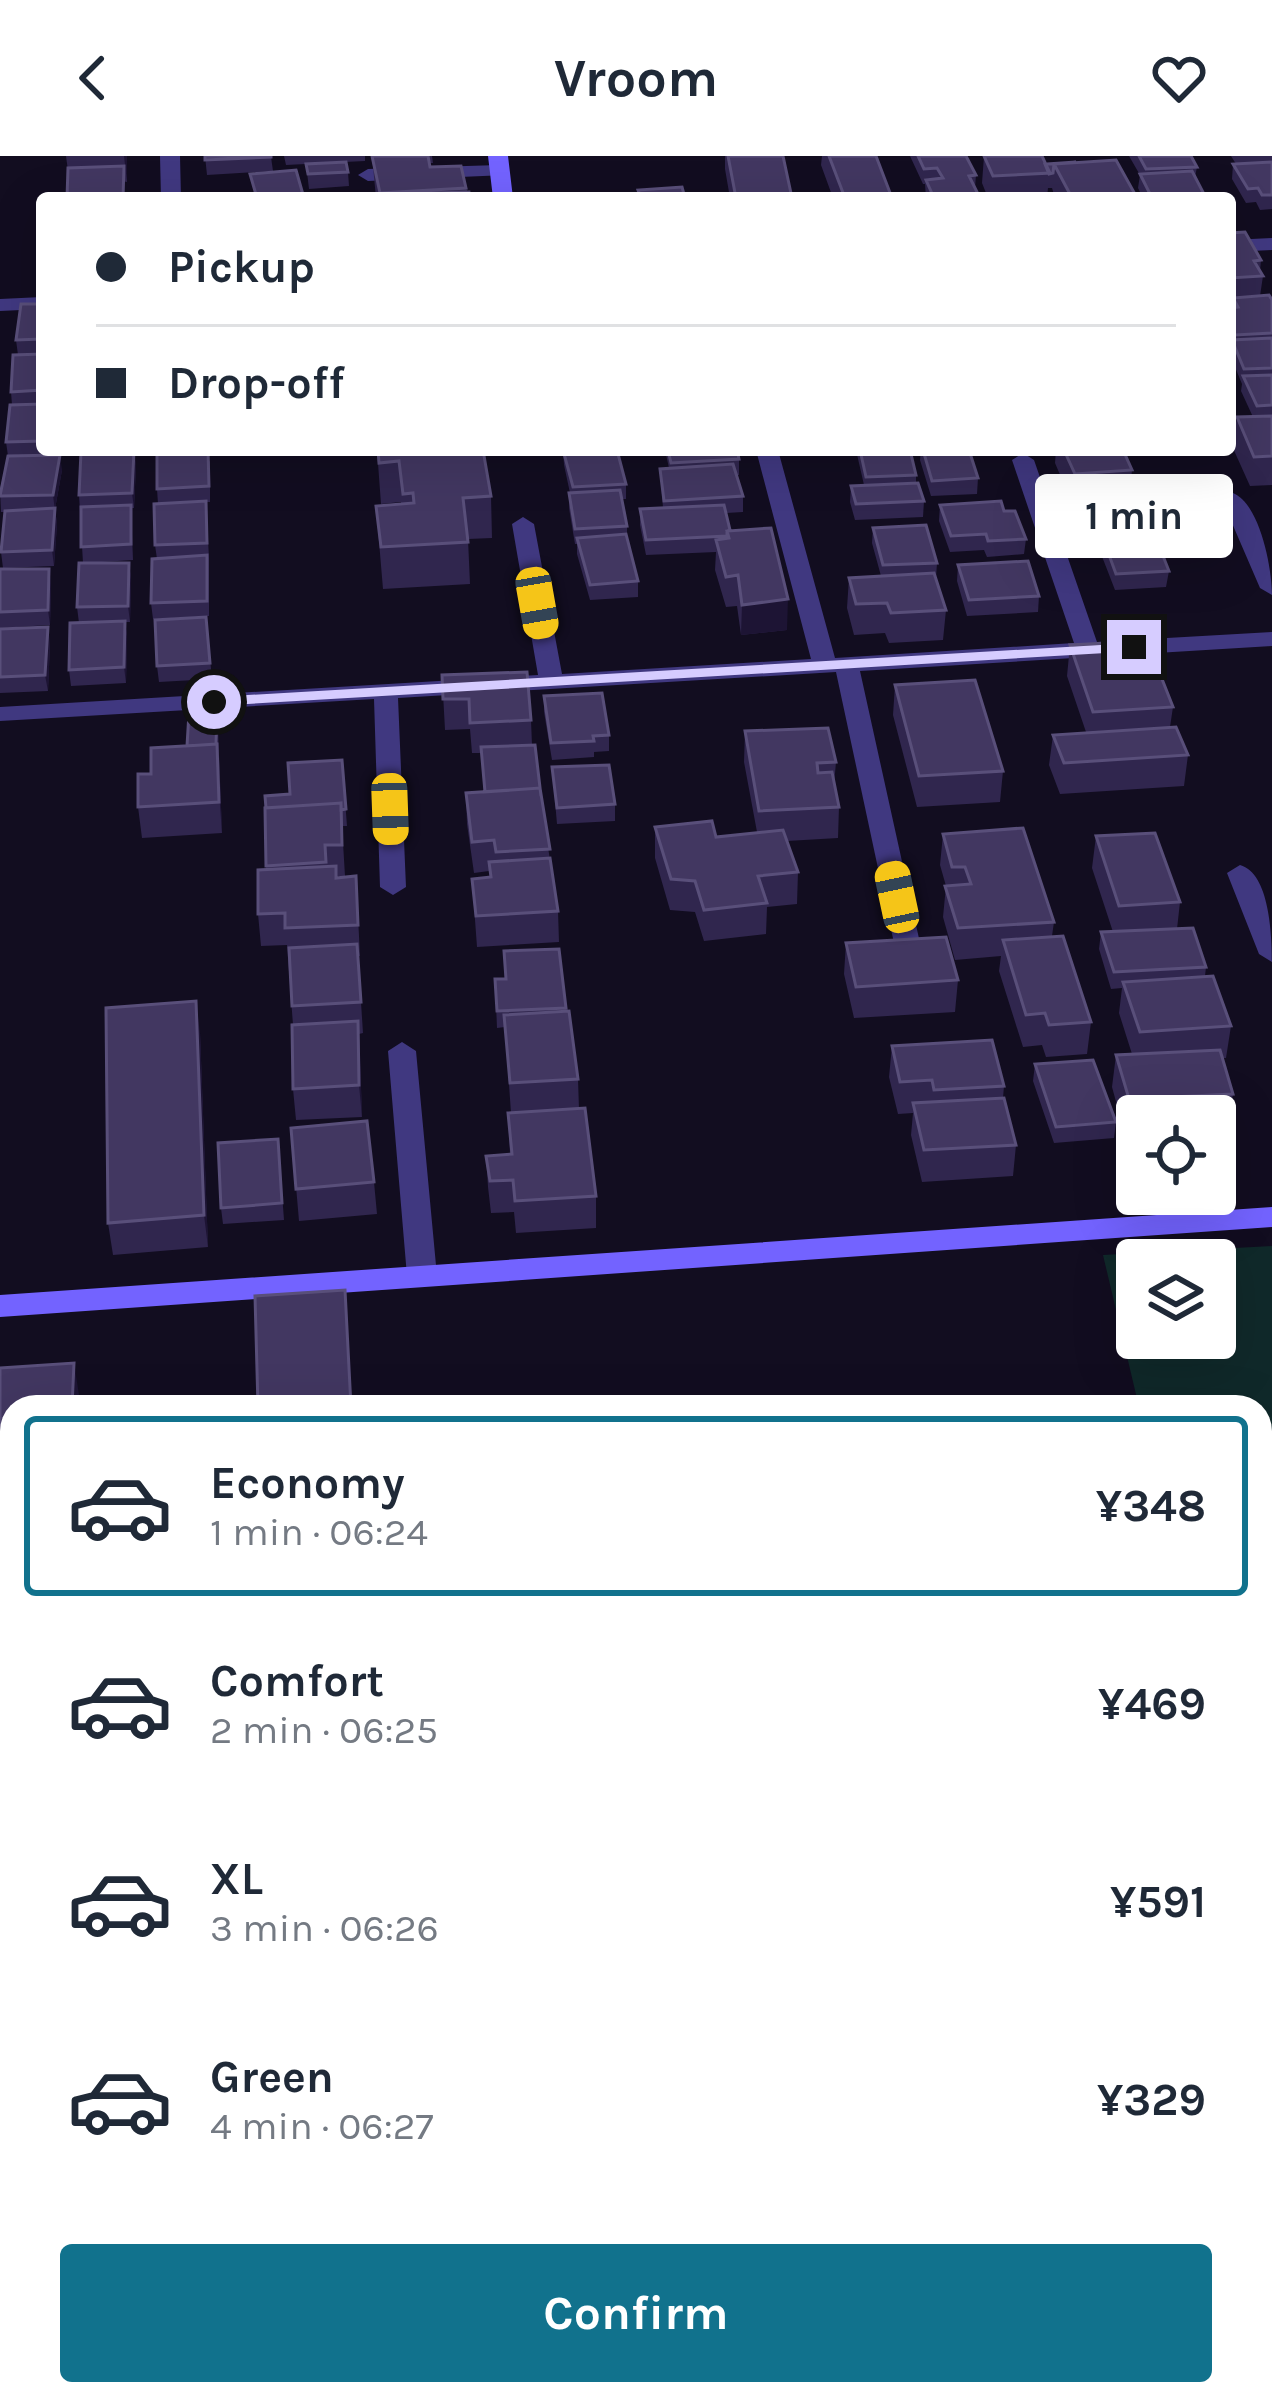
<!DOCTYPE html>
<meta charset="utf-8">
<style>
:root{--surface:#fff;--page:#f2f2f3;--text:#1f2937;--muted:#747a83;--line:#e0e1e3;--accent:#11728d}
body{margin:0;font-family:Karla,sans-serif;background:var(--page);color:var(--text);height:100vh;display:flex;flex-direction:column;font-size:45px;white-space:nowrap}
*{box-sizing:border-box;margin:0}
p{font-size:39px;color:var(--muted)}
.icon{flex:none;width:66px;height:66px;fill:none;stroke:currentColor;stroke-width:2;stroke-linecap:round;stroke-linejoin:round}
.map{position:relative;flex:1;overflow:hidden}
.sheet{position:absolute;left:0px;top:1239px;width:1272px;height:1011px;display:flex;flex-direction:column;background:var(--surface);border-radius:36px 36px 0 0;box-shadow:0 12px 48px #0002}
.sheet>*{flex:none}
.guide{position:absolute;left:36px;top:36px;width:1200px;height:264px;border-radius:12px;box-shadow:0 12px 48px #0002;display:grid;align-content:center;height:264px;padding:0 60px;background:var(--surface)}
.controls{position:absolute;left:1116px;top:939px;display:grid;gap:24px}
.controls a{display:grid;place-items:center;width:120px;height:120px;border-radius:12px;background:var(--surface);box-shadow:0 12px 48px #0002;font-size:60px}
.end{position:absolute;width:54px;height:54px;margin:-27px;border:15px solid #d6ccff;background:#111;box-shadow:0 0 0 6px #111}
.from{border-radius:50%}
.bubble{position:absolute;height:84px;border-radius:12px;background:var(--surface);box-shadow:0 12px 48px #0002;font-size:39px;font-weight:700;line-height:84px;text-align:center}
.car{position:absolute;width:36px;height:72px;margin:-36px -18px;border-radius:15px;box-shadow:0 0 9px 3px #0007;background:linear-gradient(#f5c518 24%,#345 0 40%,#f5c518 0 76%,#345 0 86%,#f5c518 0)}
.guide b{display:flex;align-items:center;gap:42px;height:114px;font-size:45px}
.guide b+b{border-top:3px solid var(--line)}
.guide i{width:30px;height:30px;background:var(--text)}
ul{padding:21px 0 0;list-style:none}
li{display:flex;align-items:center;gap:36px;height:180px;margin:0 24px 18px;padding:0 36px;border:6px solid transparent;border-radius:12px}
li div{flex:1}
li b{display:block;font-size:45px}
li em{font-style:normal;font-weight:700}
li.on{border-color:var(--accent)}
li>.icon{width:108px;height:108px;stroke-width:1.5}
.primary-button{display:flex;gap:24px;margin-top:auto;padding:24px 60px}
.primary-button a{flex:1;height:138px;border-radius:12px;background:var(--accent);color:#fff;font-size:48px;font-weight:700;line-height:138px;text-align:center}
header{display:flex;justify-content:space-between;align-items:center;height:156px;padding:0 60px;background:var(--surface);font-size:54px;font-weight:700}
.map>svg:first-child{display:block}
.green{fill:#10292a;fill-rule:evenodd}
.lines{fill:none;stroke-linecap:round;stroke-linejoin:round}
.lane{fill:#403880;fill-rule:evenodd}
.street{fill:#403880;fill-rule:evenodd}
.secondary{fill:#7363ff;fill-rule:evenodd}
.wall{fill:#30264e}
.shaded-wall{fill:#1d1434}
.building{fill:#423761;stroke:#594f7a;stroke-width:3}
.route{fill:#d6ccff}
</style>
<header><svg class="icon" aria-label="back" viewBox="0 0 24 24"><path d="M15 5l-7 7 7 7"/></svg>Vroom<svg class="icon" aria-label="heart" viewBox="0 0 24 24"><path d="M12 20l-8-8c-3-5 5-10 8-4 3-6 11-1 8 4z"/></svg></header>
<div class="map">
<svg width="1272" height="2249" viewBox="0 0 1272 2249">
<rect width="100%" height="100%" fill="#120d20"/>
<path class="green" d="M1272,1090V2249H493L490,2238H1260V1251H1139L1103,1099ZM1137,1104H1215V1182H1137Z"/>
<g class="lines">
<path class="lane" d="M0,1863L12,1867V1973L0,1968Z
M36,2238H76L78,2249H38Z"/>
<path class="street" d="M160,0H180L181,42H161Z
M499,9L506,11V19L368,25L358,19L368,13Z
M1272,82V94L1230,96V84Z
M42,141V153L0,155V143Z
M756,294H778L835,502L1074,487L1012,304L1023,297L1034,304L1097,486L1272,476V490L860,515L920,787L907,795L894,787L836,516L398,542L406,731L393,739L380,731L374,543L0,565V551L538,519L512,368L523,361L534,368L562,518L811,503Z
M1233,337C1260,348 1272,412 1272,439L1260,432L1222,344Z
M1240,709C1270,717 1272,781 1272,806L1259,798L1227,717Z
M402,886L416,895L437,1120L422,1130L407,1120L388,895Z"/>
<path class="secondary" d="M488,0H508L513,42H493Z
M1272,1051V1071L0,1161V1139Z"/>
</g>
<path class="wall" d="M66,0H127V26L68,15Z
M205,0L271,1L273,15L207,19Z
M284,0H365V5L286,9Z
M372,0H432L433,7H430V11L466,32L470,42H376Z
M725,0H783L792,42H730L725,13Z
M822,0H876L892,42H833L821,9Z
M910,0H966L976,19L975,32L980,42H926L925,28H923Z
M984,0L1045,8L1116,4L1135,42H1055L1052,32H1048L1047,42H988L982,27Z
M1129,0H1191L1197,11L1195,21L1205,42H1143L1138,32L1140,19Z
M1231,0H1272V53L1260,54L1256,46L1246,47L1232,23L1233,8H1236Z
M306,8L348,16L349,30L309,33Z
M1230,77L1261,104L1260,115L1263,120L1260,140L1272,144V329L1250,330L1232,290L1237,261H1253L1241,235L1242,228L1230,199V152L1232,150H1230Z
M42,148V294H55L54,299L62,314L55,353L57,368L54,410L3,412L1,396L5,356H1L0,333L8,300L6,286L12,249L11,236L18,199L16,184Z
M82,294H134L136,310L134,352H131L133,404L87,407H129L131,423L130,466H125L127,480L126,527L71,530L69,514L79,467L77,451L83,407L79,339Z
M377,294L491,340L492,382L468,383L470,428L383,433L376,350L401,348V346L381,348Z
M563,294L626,328V343H622L627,370V385L638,425V441L590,444L577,398V388H575L569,352L570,337L564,309Z
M665,294H737L739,303V319H737L743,340V356L726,357L730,374L787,474L741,479L737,450L726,451L715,414L716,396L646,399L640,369V353L663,352L660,313L669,312Z
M856,294H910L916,319V327L924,345L923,361L855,364L850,346L851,330L864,329Z
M921,294H969L978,322L977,338L931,340L920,304Z
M1056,294H1123L1132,314L1129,344L1072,347L1055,307Z
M210,305V346H206L209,402V460L153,463L151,447L157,403L155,389L158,348L157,333Z
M940,349L1004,355L1026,383L1024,398L987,401L984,394L950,396L939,365Z
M1098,369L1169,415L1166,431L1115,434L1096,385Z
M873,372L937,407L936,422L946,454L943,484L889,487L885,477L854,479L847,452L849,422L881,420L872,387Z
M958,409L1039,440L1038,456L967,460L957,425Z
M0,413L51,428L50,469L0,472Z
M206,461L212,523L159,526L157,510Z
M0,473L50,487L48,535L0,537Z
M1070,489L1173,551L1170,571L1188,599L1184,630L1060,638L1049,609L1053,579L1086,576L1067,520Z
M442,519L531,564L532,589L558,755L559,786L477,791L472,723L490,721L489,715L474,717L467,668L466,637L484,636L481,597H472L470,573L445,574Z
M895,529L1003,615L1000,646L917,651L893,559Z
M544,540L609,579V595L594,596V601L552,604L544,556Z
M218,572L222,677L142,682L138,651L151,618L187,590Z
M745,575L836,606L834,629L839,651L838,682L787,685L798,716L797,748L767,751L766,778L704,785L695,756L670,754L655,702V671L716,681L757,676L744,606Z
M342,604L347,670H342L345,720H337V722L356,720L360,800H358L363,877L359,878L362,961L296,964L293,933V869L287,789L261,790L258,758L266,713L265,652L290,638Z
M552,611L615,648V665L557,668Z
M943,678L1054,766L1052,780L1091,866L1087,898L1046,901L1042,889L1023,891L999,815L1001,800L955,804L943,761L946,730L940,709Z
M1096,680L1180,746L1177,773L1206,811L1205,820L1231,870L1226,902H1222L1233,938L1228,970H1215V960H1137V974L1124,975L1112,931L1116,899L1132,898L1119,857L1122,832L1111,833L1099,793L1101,776H1113L1092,712Z
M846,787L958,824L955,856L854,862L844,818Z
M559,793L566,855L578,923L579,953L596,1040V1072L516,1077L514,1056L491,1057L488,1031L486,1000L510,998L508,957H511L505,871L497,872L495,823H505Z
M200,877L208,1091L113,1099L108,1067Z
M892,890L1004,930L1003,942L1016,989L1013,1020L922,1026L911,979L913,957L898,958L889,921Z
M1035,908L1116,966L1114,982L1054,987L1033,925Z
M291,972L374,1026L377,1058L299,1065Z
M1134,982H1137V1013L1132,999Z
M278,983L284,1064L223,1068L221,1052Z
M0,1212L79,1239L12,1251V1369L0,1370Z
M12,1379V1520L0,1521V1380Z"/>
<path class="shaded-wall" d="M124,0H127V26Z
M134,294L136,310L134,352L132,337Z
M60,299L62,314L55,353L57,368L54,410L52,394L55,355L53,339Z
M129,407L131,423L130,466L128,450Z
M49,413L51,428L50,469L48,454Z
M788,443L787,474L741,479L742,449Z
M125,465L127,480L126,527L124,511Z
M48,471L50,487L48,535L45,519Z
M217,556L218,572L222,677L216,594Z
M196,845L200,877L208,1091L204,1059Z
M358,865L360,897L362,961L359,929Z
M74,1207L79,1239V1251H72Z
M0,2119L4,2140L0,2142Z
M261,2238H279L281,2249H247L246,2242Z
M296,2238H327L328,2249H282L281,2242Z
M360,2238H383L384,2249H331L330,2246Z"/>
<path class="building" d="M205,0H271V1L205,4Z
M372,0H428L430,11L461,10L466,32L380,37Z
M728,0H783L792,42H736Z
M829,0H876L892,42H845Z
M918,0H966L976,19L969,20L980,42H934L926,24L943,22L937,12L924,13Z
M984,0H1042L1050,17L993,20Z
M1139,0H1191L1197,11L1146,13Z
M1116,4L1136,40L1114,42L1071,40L1054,8Z
M346,6L348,16L308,18L306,8Z
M1076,6L1054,8L1053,17L1049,18L1045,8Z
M1272,6V39H1262L1258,32L1248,33L1233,8Z
M124,10L123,42H67L68,12Z
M296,14L304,42H257L250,18Z
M1192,15L1205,40L1152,42L1140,18Z
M682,31L685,42H641L638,34Z
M469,36L470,42H398V38Z
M1245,76L1261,104L1254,105L1263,120L1230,122V77Z
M1269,139L1272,144V177L1235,179L1230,169V152L1238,151L1233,142Z
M21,148H42V183L16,184Z
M1272,182V212L1244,213L1232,184Z
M42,198V234L11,236L13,199Z
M1272,219V249L1257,250L1243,220Z
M42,248V285L6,286L10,249Z
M1272,260V300L1254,301L1237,261Z
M134,294L132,337L79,339L81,296Z
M157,294H208L209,330L157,333Z
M378,294H483L491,340L463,342L468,386L381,391L376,350L414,347L413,337L403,338L399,305L379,307Z
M563,294H617L626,328L573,331Z
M668,294H737L739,303L671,307Z
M860,294H910L916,319L866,321Z
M923,294H969L978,322L932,325Z
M1064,294H1123L1132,314L1075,318Z
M60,299L53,339L0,340L8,300Z
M733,308L743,340L664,345L660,313Z
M918,327L924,345L856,348L851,330Z
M620,334L627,370L575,373L569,337Z
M206,345L207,387L155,389L154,348Z
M1001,345L1004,355H1015L1026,383L988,385L986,378L951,380L940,349Z
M131,349V388L81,391V351Z
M724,349L730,374L727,375V380L646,384L640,353Z
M55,352L52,394L1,396L5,355Z
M1150,367L1169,415L1116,418L1098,369Z
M926,369L937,407L883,409L873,372Z
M771,372L788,443L742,449L738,419L726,421L716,384L729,382L727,375Z
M626,378L638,425L590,429L577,382Z
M207,399V445L151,447L152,403Z
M1028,405L1039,440L969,444L958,409Z
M79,407H129L128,450L77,451Z
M0,413H49L48,454L0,456Z
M934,417L946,454L891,457L887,447L856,448L849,422Z
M206,461L210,507L157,510L155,464Z
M125,465L124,511L69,514L70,467Z
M48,471L45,519L0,521V473Z
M1147,485L1173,551L1093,556L1070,489Z
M527,516L531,564L470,567L469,543H443L442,519Z
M975,524L1003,615L919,620L895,529Z
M602,537L609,579L593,580L594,585L551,587L544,540Z
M217,556L216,588L187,590L189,557Z
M1176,571L1188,599L1064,607L1053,579Z
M828,572L836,606L817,607L818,617L832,616L839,651L759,655L745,575Z
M217,588L219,646L138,651V618H151V592Z
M535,589L541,640L540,632L485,636L481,591Z
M342,604L346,653L341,654V647L266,652L265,640L290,638L288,607Z
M609,609L615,648L557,652L552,611Z
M540,632L550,693L496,696L494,684L472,686L466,637Z
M341,647L342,689H325L326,706L266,710L265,652Z
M712,665L716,681L783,674L798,716L758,720L767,747L704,754L695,725L671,723L655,671Z
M1023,672L1054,766L958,772L945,730L971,728L965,711H952L943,678Z
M1155,677L1180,746L1119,750L1096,680Z
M550,702L558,755L476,760L472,723L491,721L489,706Z
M336,710V722L356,720L358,769L285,772V757L258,758V714Z
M1193,772L1206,811L1114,816L1101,776Z
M1063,780L1091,866L1049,869L1045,857L1026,859L1003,784Z
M946,781L958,824L856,831L846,787Z
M357,788L361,846L292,850L289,792Z
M559,793L566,852L497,855L495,823H506L504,795Z
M1213,820L1231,870L1140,876L1123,826Z
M196,845L204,1059L108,1067L106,852Z
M569,855L578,923L510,927L504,859Z
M358,865L359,929L293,933L292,869Z
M992,884L1004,930L934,934L932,924L900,926L892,890Z
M1220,894L1233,938L1129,943L1116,899Z
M1093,904L1116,966L1056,971L1035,908Z
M1004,942L1016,989L924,994L913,947Z
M585,952L596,1040L515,1045L513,1024L490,1025L486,1000L512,998L508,957Z
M367,965L374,1026L296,1033L291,972Z
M278,983L282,1047L221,1052L218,987Z
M345,1134L351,1251H258L255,1140Z
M74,1207L72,1251H12V1337L0,1338V1212Z
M585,1246L586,1251H535Z
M12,1379V1488L0,1489V1380Z
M0,2195L10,2249H0Z
M328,2238H362L330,2246Z"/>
<path class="route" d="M1134,487L1142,491L1140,495L214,550L206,546L214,541Z"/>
</svg>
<div class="controls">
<a><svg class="icon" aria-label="locate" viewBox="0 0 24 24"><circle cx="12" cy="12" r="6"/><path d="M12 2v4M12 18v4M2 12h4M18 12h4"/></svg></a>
<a><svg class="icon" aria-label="layers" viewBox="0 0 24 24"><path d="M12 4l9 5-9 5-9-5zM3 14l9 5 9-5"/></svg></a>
</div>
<i class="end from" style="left:214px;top:546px"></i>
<i class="end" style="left:1134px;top:491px"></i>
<div class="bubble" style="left:1035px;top:318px;width:198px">1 min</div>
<i class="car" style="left:537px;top:447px;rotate:170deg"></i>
<i class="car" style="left:390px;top:653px;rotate:178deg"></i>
<i class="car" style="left:897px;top:741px;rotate:348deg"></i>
<div class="guide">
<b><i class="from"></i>Pickup</b>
<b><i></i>Drop-off</b>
</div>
<section class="sheet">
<ul>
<li class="on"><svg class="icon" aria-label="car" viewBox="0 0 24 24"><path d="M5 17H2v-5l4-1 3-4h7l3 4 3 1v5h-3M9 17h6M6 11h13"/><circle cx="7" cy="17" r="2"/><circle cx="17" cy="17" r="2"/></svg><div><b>Economy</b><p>1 min · 06:24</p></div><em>¥348</em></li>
<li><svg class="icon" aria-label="car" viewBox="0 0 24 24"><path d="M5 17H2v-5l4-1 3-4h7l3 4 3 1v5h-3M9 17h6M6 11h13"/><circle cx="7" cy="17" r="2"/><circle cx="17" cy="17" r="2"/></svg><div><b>Comfort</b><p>2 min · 06:25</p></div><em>¥469</em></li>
<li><svg class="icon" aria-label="car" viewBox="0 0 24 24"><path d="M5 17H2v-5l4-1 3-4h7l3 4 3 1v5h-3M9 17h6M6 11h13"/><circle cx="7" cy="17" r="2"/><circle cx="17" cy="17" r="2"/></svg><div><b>XL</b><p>3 min · 06:26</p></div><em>¥591</em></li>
<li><svg class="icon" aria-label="car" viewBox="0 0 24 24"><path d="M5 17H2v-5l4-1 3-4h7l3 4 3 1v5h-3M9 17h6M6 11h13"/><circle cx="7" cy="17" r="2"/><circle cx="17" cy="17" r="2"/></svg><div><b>Green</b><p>4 min · 06:27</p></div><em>¥329</em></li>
</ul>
<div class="primary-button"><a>Confirm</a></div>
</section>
</div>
